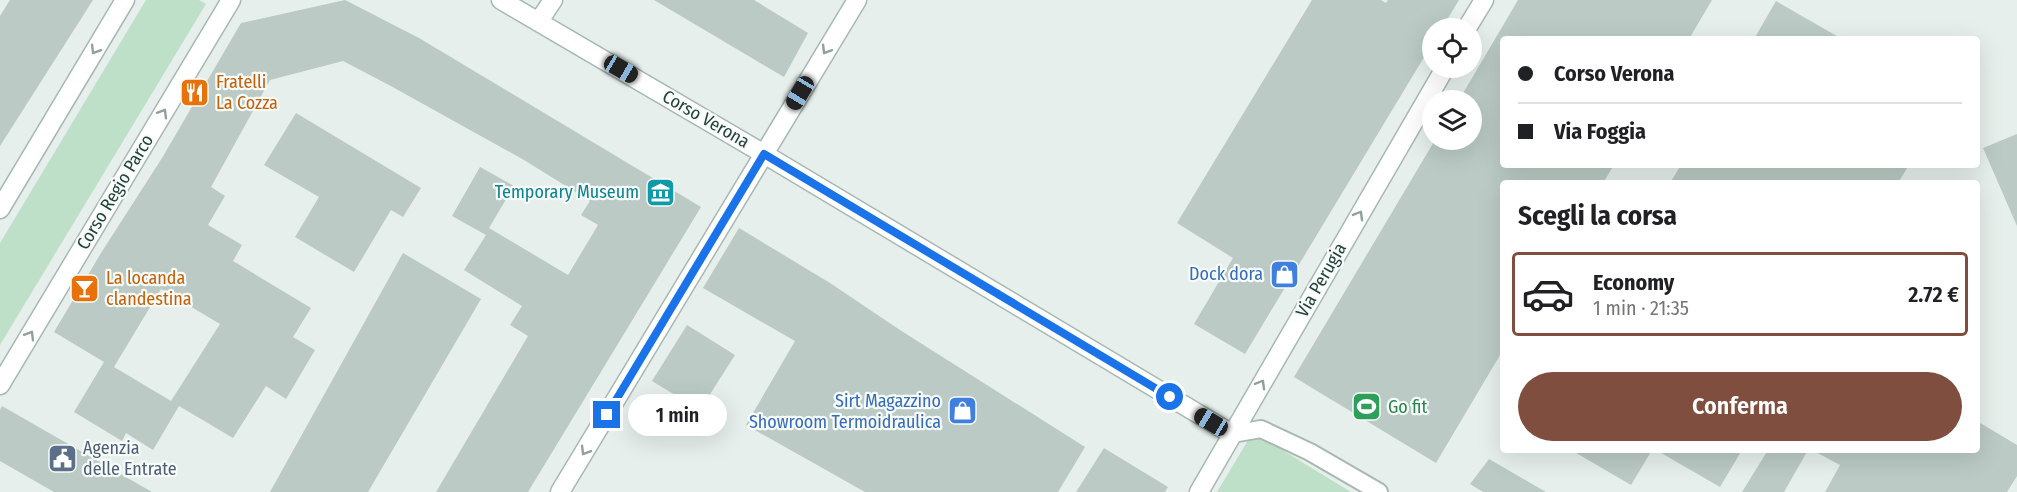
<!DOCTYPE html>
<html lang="it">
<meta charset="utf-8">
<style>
:root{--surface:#fff;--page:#f2f2f2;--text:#202124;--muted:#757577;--line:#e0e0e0;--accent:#7f4e3f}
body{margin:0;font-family:"Fira Sans Condensed",sans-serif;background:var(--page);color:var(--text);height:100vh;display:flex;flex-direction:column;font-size:22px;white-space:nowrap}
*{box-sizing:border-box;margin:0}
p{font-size:20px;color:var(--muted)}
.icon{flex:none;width:33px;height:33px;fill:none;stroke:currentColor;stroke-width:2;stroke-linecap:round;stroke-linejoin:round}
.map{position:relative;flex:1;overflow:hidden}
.details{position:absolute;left:1500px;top:180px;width:480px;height:273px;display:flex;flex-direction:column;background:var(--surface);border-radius:6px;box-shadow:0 6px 24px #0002}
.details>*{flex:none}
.banner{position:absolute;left:1500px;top:36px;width:480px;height:132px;border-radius:6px;box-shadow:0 6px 24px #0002;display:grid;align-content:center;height:132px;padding:0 18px;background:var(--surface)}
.tools{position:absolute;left:1422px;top:18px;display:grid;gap:12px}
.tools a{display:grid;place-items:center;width:60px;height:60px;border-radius:50%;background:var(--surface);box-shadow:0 6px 24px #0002;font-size:30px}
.end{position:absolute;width:27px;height:27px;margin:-14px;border:8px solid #1a73e8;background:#fff;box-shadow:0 0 0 3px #fff}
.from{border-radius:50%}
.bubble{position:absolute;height:42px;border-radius:21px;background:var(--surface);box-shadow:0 6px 24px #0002;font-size:20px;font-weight:600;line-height:42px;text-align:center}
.car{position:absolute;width:18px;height:36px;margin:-18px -9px;border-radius:8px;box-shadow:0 0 4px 2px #0007;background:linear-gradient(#222 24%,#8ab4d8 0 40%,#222 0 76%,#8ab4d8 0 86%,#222 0)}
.banner b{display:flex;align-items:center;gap:21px;height:57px;font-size:22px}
.banner b+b{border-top:2px solid var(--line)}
.banner i{width:15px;height:15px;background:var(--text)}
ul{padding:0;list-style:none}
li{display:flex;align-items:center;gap:18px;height:84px;margin:0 12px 9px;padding:0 6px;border:3px solid var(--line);border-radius:6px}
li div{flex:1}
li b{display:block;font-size:22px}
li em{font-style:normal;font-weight:600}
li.current{border-color:var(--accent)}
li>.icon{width:54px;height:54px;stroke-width:1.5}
h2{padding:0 18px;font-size:27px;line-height:72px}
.action{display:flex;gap:12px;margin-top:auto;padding:12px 18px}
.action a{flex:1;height:69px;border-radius:36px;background:var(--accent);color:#fff;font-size:24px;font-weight:600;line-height:69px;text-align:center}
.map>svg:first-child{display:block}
.green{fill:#bfe0c8}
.building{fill:#bbcac4;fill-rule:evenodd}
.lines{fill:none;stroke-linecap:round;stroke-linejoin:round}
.service-casing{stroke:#a8b8b2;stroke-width:20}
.minor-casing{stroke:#a8b8b2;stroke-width:21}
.tertiary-casing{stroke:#a8b8b2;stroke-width:21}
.service{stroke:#fff;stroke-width:16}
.minor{stroke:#fff;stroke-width:18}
.tertiary{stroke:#fff;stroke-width:18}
.oneway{stroke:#92a09c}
.route{stroke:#1a73e8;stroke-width:8}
.labels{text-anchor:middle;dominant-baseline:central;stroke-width:4.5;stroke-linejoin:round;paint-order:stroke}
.food-label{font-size:18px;fill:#c56008;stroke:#f7fbf9;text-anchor:start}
.street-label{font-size:18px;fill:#24423a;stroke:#f7fbf9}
.culture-label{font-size:18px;fill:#0d838f;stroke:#f7fbf9;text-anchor:end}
.shop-label{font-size:18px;fill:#366cbe;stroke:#f7fbf9;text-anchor:end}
.leisure-label{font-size:18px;fill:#27864d;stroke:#f7fbf9;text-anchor:start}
.service-label{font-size:18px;fill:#4e5e75;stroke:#f7fbf9;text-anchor:start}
</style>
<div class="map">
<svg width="2017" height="492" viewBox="0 0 2017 492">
<rect width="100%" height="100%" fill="#e6efeb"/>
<path class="green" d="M146,0H199L206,4L0,345V243Z
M1253,432L1351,492H1217Z"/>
<path class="building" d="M10,0H93L0,146V16Z
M345,0L419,38L701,207L528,492H436L528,336L510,325L522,306L464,270L486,235L452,216L480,167L514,186L489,228L568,275L598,225L581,215L590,201L524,160L389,85L343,61L270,80L211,187L225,196L208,225L242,245L233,261L311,308L293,337L315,350L286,399L266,386L233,438L179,406L153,450L126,433L122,441L74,412L104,362L54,332L101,253L162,158L241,23ZM161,289L220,324L171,401L114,367Z
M654,0H754L808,33L784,77Z
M1312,0H1381L1386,3L1388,0H1459L1442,28H1432V44L1245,354L1194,324L1233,258L1177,223Z
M1518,0H1712L1689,39H1503V165H1614L1603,183H1503V350L1436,463L1294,377L1435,140H1472V100H1459Z
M1776,1L1842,39H1754Z
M296,113L421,188L403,217L391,210L354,272L295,237L319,197L264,165Z
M2017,134V226L1983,148Z
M1681,165H1909L1898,183H1670Z
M739,228L830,283L900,330L1085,447L1058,492H865L746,425L795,341L703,288Z
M403,253L481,299L368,492H270Z
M687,325L735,355L700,410L652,381Z
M2,406L152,492H54L0,461V410Z
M1977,421L2017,445V476L2007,492H1825L1840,465L1812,450H1977Z
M1104,448L1168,487L1165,492H1076Z
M1571,450H1652L1631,485Z
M1656,450H1742L1720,487Z
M1768,450H1808L1784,492H1742Z
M1489,459L1546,492H1483L1470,484Z"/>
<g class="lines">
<defs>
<path id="service" d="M1232,434L1261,429L1310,452L1379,492"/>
<path id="minor" d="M501,0L764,154L1232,434
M539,21L553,0
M1467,28L1484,0
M560,492L857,0
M1199,492L1445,68"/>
<path id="tertiary" d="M0,209L125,0
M0,385L231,0"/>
</defs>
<use href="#service" class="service-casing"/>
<use href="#minor" class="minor-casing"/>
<use href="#tertiary" class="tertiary-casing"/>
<use href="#service" class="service"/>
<use href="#minor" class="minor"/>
<use href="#tertiary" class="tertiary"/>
</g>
<defs><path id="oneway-chevron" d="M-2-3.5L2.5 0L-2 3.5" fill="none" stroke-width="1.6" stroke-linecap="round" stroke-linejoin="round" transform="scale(1.5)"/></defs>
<g class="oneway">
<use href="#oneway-chevron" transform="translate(95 50) rotate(121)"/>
<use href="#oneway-chevron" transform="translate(826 50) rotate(121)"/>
<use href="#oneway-chevron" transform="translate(163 113) rotate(-59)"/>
<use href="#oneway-chevron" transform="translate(1359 215) rotate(-60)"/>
<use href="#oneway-chevron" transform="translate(30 335) rotate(-59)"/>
<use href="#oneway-chevron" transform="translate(1261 384) rotate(-60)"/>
<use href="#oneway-chevron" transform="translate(585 451) rotate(121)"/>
</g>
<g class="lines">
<path class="route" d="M607,415L764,154L1170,397"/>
</g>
<defs>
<symbol id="restaurant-square" viewBox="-11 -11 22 22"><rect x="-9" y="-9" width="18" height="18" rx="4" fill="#e8710a" stroke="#f7fbf9"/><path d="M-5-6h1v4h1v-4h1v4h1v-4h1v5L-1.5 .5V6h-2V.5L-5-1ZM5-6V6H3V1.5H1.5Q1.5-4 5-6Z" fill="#fff"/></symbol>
<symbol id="museum-square" viewBox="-11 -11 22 22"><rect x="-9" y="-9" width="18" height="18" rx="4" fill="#0f9aa8" stroke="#f7fbf9"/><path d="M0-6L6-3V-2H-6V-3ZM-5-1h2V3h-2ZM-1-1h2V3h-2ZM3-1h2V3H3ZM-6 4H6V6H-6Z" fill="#fff"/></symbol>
<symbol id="shop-square" viewBox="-11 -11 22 22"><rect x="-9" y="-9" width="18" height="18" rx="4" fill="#3f7fe0" stroke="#f7fbf9"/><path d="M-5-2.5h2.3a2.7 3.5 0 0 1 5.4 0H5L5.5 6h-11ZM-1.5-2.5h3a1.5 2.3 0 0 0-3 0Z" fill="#fff"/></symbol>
<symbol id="bar-square" viewBox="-11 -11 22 22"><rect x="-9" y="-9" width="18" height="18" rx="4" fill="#e8710a" stroke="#f7fbf9"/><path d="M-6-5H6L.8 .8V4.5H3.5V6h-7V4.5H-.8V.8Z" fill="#fff"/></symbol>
<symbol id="stadium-square" viewBox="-11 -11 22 22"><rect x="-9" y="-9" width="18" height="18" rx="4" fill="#2e9e5b" stroke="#f7fbf9"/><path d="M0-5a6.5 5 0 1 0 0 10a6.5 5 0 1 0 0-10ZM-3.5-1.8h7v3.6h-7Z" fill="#fff"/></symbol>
<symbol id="civic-square" viewBox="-11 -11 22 22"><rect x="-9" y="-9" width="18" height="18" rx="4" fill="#5c6f8a" stroke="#f7fbf9"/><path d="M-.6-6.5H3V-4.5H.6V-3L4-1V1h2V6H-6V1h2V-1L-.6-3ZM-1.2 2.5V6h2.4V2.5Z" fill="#fff"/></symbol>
</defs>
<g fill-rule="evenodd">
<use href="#restaurant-square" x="178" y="76" width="33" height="33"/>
<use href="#museum-square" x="644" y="176" width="33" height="33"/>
<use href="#shop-square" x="1268" y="258" width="33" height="33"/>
<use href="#bar-square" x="68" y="272" width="33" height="33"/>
<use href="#stadium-square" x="1350" y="390" width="33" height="33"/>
<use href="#shop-square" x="946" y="394" width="33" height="33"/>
<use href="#civic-square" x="46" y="442" width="33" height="33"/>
</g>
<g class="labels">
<g class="food-label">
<text x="216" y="82">Fratelli<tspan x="216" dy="21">La Cozza</tspan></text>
<text x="106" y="278">La locanda<tspan x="106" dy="21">clandestina</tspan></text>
</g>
<g class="street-label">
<text transform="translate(706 119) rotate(30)">Corso Verona</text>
<text transform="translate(115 192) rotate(-59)">Corso Regio Parco</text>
<text transform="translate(1321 280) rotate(-60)">Via Perugia</text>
</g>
<g class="culture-label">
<text x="639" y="192">Temporary Museum</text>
</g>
<g class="shop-label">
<text x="1263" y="274">Dock dora</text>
<text x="941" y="401">Sirt Magazzino<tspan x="941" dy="21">Showroom Termoidraulica</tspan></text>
</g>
<g class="leisure-label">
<text x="1388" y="407">Go fit</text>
</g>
<g class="service-label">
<text x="83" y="448">Agenzia<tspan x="83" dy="21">delle Entrate</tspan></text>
</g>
</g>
</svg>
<div class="tools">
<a><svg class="icon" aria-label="locate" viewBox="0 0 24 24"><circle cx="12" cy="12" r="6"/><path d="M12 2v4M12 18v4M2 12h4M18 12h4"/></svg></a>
<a><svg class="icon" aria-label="layers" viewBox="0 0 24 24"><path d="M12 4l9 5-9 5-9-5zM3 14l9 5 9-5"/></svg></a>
</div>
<i class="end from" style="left:1170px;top:397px"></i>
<i class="end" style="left:607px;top:415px"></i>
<div class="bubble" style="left:628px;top:394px;width:99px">1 min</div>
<i class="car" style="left:621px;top:69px;rotate:120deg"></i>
<i class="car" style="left:800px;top:93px;rotate:211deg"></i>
<i class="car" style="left:1211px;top:422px;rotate:301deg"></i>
<div class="banner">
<b><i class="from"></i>Corso Verona</b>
<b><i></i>Via Foggia</b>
</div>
<section class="details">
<h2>Scegli la corsa</h2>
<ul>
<li class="current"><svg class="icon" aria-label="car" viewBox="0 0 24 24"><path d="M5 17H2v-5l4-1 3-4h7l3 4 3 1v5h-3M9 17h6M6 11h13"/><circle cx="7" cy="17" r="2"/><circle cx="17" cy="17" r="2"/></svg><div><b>Economy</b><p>1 min · 21:35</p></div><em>2.72 €</em></li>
</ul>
<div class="action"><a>Conferma</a></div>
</section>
</div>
